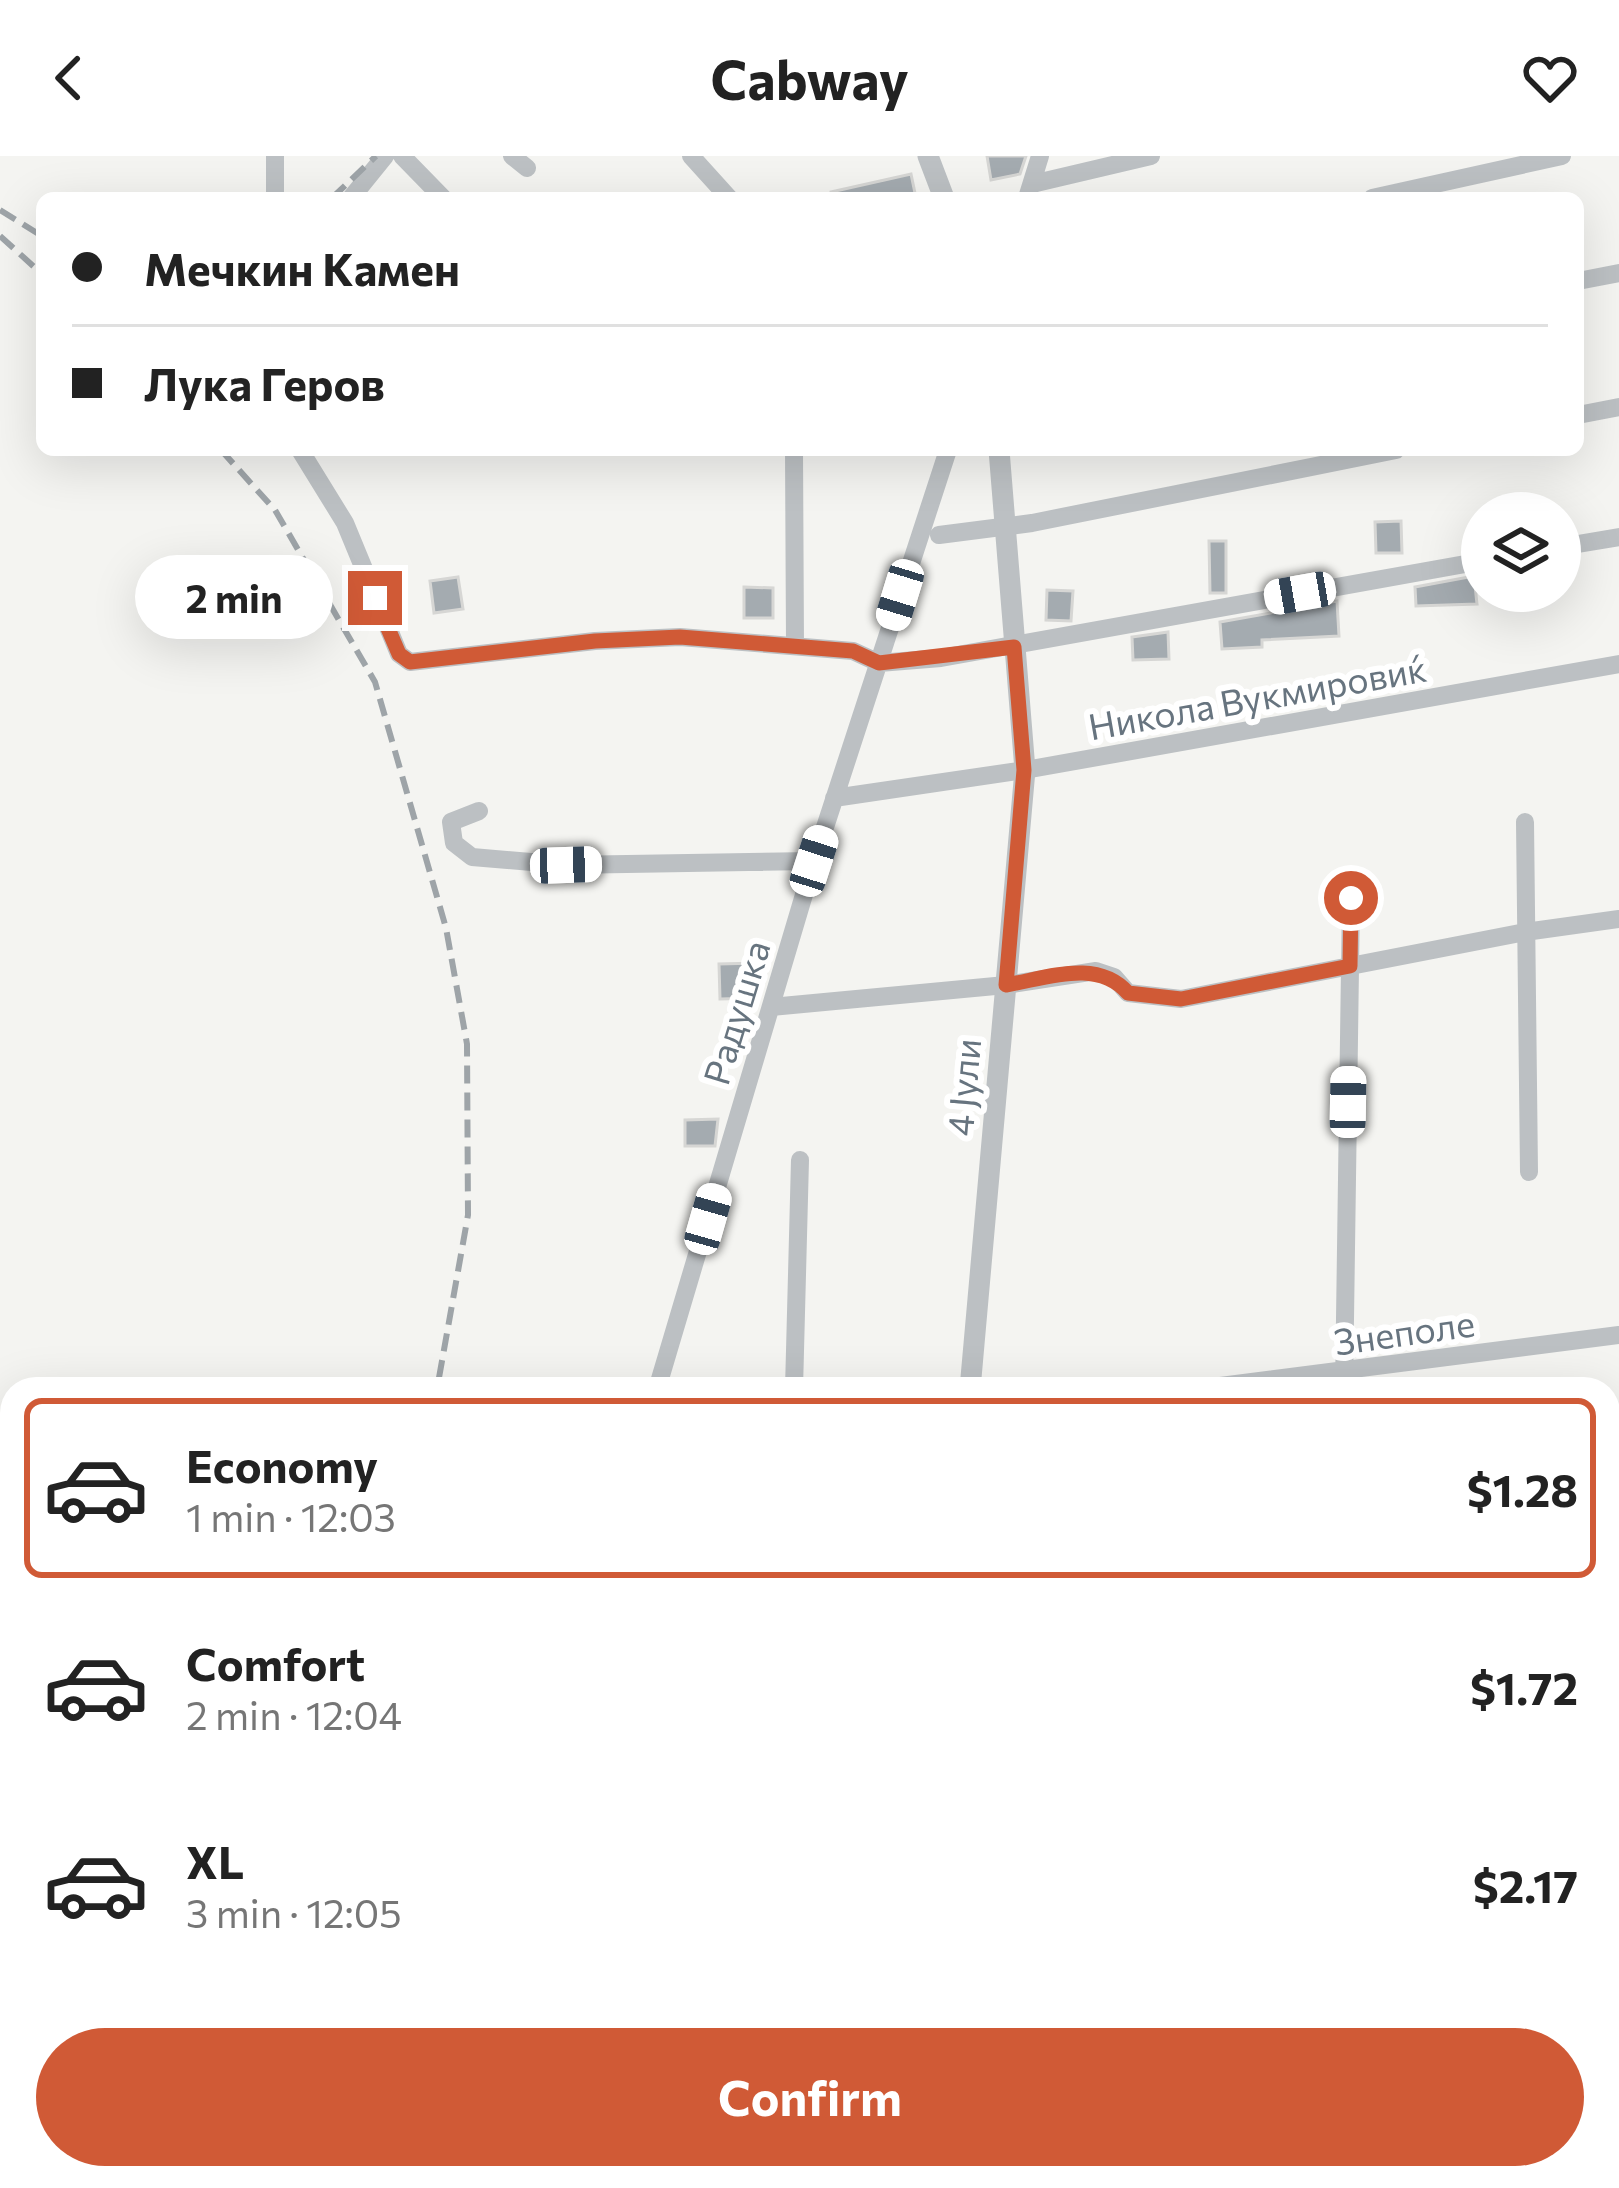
<!DOCTYPE html>
<meta charset="utf-8">
<style>
:root{--surface:#fff;--page:#f2f2f2;--text:#222;--muted:#767676;--line:#e0e0e0;--accent:#d05a36}
body{margin:0;font-family:Commissioner,sans-serif;background:var(--page);color:var(--text);height:100vh;display:flex;flex-direction:column;font-size:45px;white-space:nowrap}
*{box-sizing:border-box;margin:0}
p{font-size:39px;color:var(--muted)}
.icon{flex:none;width:66px;height:66px;fill:none;stroke:currentColor;stroke-width:2;stroke-linecap:round;stroke-linejoin:round}
.map{position:relative;flex:1;overflow:hidden}
.sheet{position:absolute;left:0px;top:1221px;width:1620px;height:813px;display:flex;flex-direction:column;background:var(--surface);border-radius:36px 36px 0 0;box-shadow:0 12px 48px #0002}
.sheet>*{flex:none}
.top-card{position:absolute;left:36px;top:36px;width:1548px;height:264px;border-radius:18px;box-shadow:0 12px 48px #0002;display:grid;align-content:center;height:264px;padding:0 36px;background:var(--surface)}
.fabs{position:absolute;left:1461px;top:336px;display:grid;gap:24px}
.fabs a{display:grid;place-items:center;width:120px;height:120px;border-radius:50%;background:var(--surface);box-shadow:0 12px 48px #0002;font-size:60px}
.end{position:absolute;width:54px;height:54px;margin:-27px;border:15px solid #d05a36;background:#fff;box-shadow:0 0 0 6px #fff}
.from{border-radius:50%}
.bubble{position:absolute;height:84px;border-radius:42px;background:var(--surface);box-shadow:0 12px 48px #0002;font-size:39px;font-weight:700;line-height:84px;text-align:center}
.car{position:absolute;width:36px;height:72px;margin:-36px -18px;border-radius:15px;box-shadow:0 0 9px 3px #0007;background:linear-gradient(#fff 24%,#345 0 40%,#fff 0 76%,#345 0 86%,#fff 0)}
.top-card b{display:flex;align-items:center;gap:42px;height:114px;font-size:45px}
.top-card b+b{border-top:3px solid var(--line)}
.top-card i{width:30px;height:30px;background:var(--text)}
ul{padding:21px 0 0;list-style:none}
li{display:flex;align-items:center;gap:36px;height:180px;margin:0 24px 18px;padding:0 12px;border:6px solid transparent;border-radius:18px}
li div{flex:1}
li b{display:block;font-size:45px}
li em{font-style:normal;font-weight:700}
li.on{border-color:var(--accent)}
li>.icon{width:108px;height:108px;stroke-width:1.5}
.primary-button{display:flex;gap:24px;margin-top:auto;padding:24px 36px}
.primary-button a{flex:1;height:138px;border-radius:72px;background:var(--accent);color:#fff;font-size:48px;font-weight:700;line-height:138px;text-align:center}
header{display:flex;justify-content:space-between;align-items:center;height:156px;padding:0 36px;background:var(--surface);font-size:54px;font-weight:700}
.map>svg:first-child{display:block}
.built{fill:#e5e6e5}
.building{fill:#a4abb0;stroke:#d6d6d4;stroke-width:3}
.lines{fill:none;stroke-linecap:round;stroke-linejoin:round}
.minor{stroke:#bcc0c3;stroke-width:18}
.tertiary{stroke:#bcc0c3;stroke-width:21}
.rail{stroke:#9ea4a8;stroke-width:6;stroke-dasharray:18 9;stroke-linecap:butt}
.route{stroke:#d05a36;stroke-width:15}
.labels{text-anchor:middle;dominant-baseline:central;stroke-width:12;stroke-linejoin:round;paint-order:stroke}
.street-label{font-size:36px;fill:#67747f;stroke:#fff}
</style>
<header><svg class="icon" aria-label="back" viewBox="0 0 24 24"><path d="M15 5l-7 7 7 7"/></svg>Cabway<svg class="icon" aria-label="heart" viewBox="0 0 24 24"><path d="M12 20l-8-8c-3-5 5-10 8-4 3-6 11-1 8 4z"/></svg></header>
<div class="map">
<svg width="1619" height="2032" viewBox="0 0 1619 2032">
<rect width="100%" height="100%" fill="#f4f4f1"/>
<path class="built" d="M973,2022H1329V2032H973Z"/>
<path class="building" d="M987,0H1026L1020,18L991,24Z
M911,18L916,42H831V36Z
M1401,365L1402,397H1376L1375,366Z
M1209,385H1226V437H1210Z
M1474,420L1477,448L1416,450L1415,431Z
M458,421L463,453L434,457L430,425Z
M744,431L773,432V462H744Z
M1047,434L1073,435L1071,465L1046,464Z
M1337,445L1339,480L1262,484V491L1222,493L1220,466Z
M1168,476L1169,503L1133,504L1132,481Z
M757,807L758,842L720,843L719,808Z
M718,963L715,990H685V964Z"/>
<g class="lines">
<path class="minor" d="M402,0L443,42
M512,0L527,12
M691,0L729,42
M1032,28L1151,0
M275,42V0
M351,42L385,0
M1027,42L1040,0
M1372,42L1562,0
M1578,125L1619,117
M1578,259L1619,251
M300,294L345,367L399,498L410,506L595,485L680,481L853,495L879,507L941,502L1482,405
M794,294L795,488
M939,379L1032,367L1396,294
M1560,391L1619,381
M834,642L1025,614L1619,508
M479,655L451,666L454,687L472,701L566,709L814,705
M1525,666L1529,1016
M771,851L1006,829L1096,815L1114,821L1128,837L1181,843L1525,776L1619,763
M657,1233L814,705L948,294
M794,1233L800,1004
M1197,1233L1619,1179
M1344,1233L1351,742
M1344,2022V2032
M130,2032L131,2022
M427,2032L428,2022
M628,2032V2022
M788,2032V2022"/>
<path class="tertiary" d="M928,0L944,42
M970,1233L1025,614L999,294
M953,2032V2022"/>
<path class="rail" d="M332,42L376,0
M0,54L42,80
M0,80L42,118
M221,294L275,354L375,526L446,772L467,888L468,1059L437,1233
M284,2032L286,2022"/>
</g>
<g class="lines">
<path class="route" d="M375,442L399,498L410,506L595,485L680,481L853,495L879,507L1014,491L1024,614L1006,829C1048,822 1097,802 1128,837L1181,843L1350,810L1351,742"/>
</g>
<g class="labels">
<g class="street-label">
<text transform="translate(1257 540) rotate(-10)">Никола Вукмировиќ</text>
<text transform="translate(735 856) rotate(-73)">Радушка</text>
<text transform="translate(962 931) rotate(-85)">4 Јули</text>
<text transform="translate(1404 1175) rotate(-8)">Знеполе</text>
</g>
</g>
</svg>
<div class="fabs">
<a><svg class="icon" aria-label="layers" viewBox="0 0 24 24"><path d="M12 4l9 5-9 5-9-5zM3 14l9 5 9-5"/></svg></a>
</div>
<i class="end from" style="left:1351px;top:742px"></i>
<i class="end" style="left:375px;top:442px"></i>
<div class="bubble" style="left:135px;top:399px;width:198px">2 min</div>
<i class="car" style="left:1300px;top:437px;rotate:260deg"></i>
<i class="car" style="left:900px;top:439px;rotate:197deg"></i>
<i class="car" style="left:814px;top:705px;rotate:18deg"></i>
<i class="car" style="left:566px;top:709px;rotate:88deg"></i>
<i class="car" style="left:1348px;top:946px;rotate:1deg"></i>
<i class="car" style="left:708px;top:1063px;rotate:16deg"></i>
<div class="top-card">
<b><i class="from"></i>Мечкин Камен</b>
<b><i></i>Лука Геров</b>
</div>
<section class="sheet">
<ul>
<li class="on"><svg class="icon" aria-label="car" viewBox="0 0 24 24"><path d="M5 17H2v-5l4-1 3-4h7l3 4 3 1v5h-3M9 17h6M6 11h13"/><circle cx="7" cy="17" r="2"/><circle cx="17" cy="17" r="2"/></svg><div><b>Economy</b><p>1 min · 12:03</p></div><em>$1.28</em></li>
<li><svg class="icon" aria-label="car" viewBox="0 0 24 24"><path d="M5 17H2v-5l4-1 3-4h7l3 4 3 1v5h-3M9 17h6M6 11h13"/><circle cx="7" cy="17" r="2"/><circle cx="17" cy="17" r="2"/></svg><div><b>Comfort</b><p>2 min · 12:04</p></div><em>$1.72</em></li>
<li><svg class="icon" aria-label="car" viewBox="0 0 24 24"><path d="M5 17H2v-5l4-1 3-4h7l3 4 3 1v5h-3M9 17h6M6 11h13"/><circle cx="7" cy="17" r="2"/><circle cx="17" cy="17" r="2"/></svg><div><b>XL</b><p>3 min · 12:05</p></div><em>$2.17</em></li>
</ul>
<div class="primary-button"><a>Confirm</a></div>
</section>
</div>
